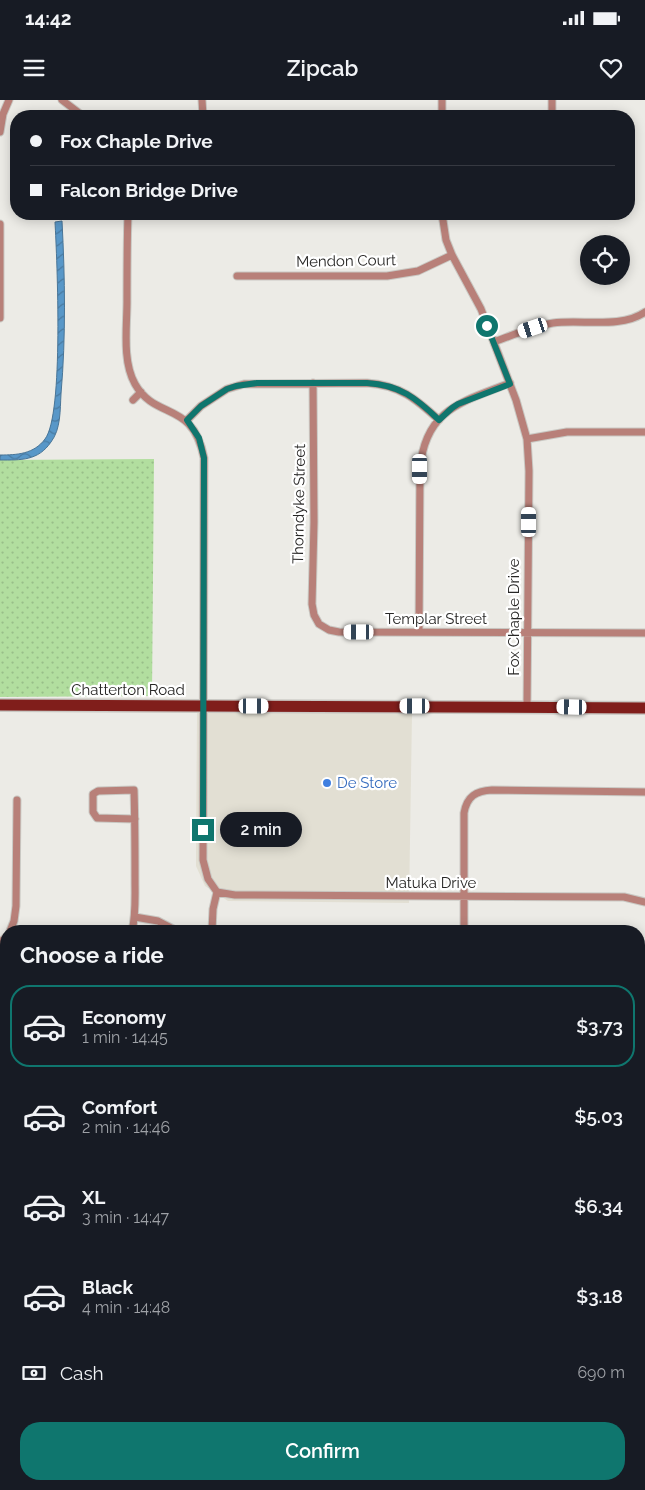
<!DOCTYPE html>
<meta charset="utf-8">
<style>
:root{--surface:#171b24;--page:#242831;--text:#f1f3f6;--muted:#9ea1a6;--line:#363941;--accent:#0f766e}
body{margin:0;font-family:Raleway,sans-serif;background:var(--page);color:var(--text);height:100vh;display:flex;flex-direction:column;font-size:19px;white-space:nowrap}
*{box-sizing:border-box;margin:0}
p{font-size:16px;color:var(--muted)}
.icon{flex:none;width:28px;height:28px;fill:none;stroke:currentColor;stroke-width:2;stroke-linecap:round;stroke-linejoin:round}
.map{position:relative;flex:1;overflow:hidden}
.sheet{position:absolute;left:0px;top:825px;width:645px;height:565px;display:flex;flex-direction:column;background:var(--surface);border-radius:20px 20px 0 0;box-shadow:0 2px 12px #0003}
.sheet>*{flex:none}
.top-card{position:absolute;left:10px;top:10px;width:625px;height:110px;border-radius:20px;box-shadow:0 2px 12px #0003;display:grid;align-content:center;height:110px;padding:0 20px;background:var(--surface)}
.fabs{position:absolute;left:580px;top:135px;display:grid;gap:10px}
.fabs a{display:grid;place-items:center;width:50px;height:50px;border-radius:50%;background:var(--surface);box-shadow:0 2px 12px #0003;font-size:25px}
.end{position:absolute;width:22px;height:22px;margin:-11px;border:6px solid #0f766e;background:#fff;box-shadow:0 0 0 2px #fff}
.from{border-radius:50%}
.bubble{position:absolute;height:35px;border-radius:18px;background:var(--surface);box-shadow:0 2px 12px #0003;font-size:16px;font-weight:600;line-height:35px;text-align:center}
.car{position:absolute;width:15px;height:30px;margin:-15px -8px;border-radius:6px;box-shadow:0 0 4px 1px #0007;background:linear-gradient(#fff 24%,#345 0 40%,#fff 0 76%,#345 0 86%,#fff 0)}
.top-card b{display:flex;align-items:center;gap:18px;height:48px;font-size:19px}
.top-card b+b{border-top:1px solid var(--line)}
.top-card i{width:12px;height:12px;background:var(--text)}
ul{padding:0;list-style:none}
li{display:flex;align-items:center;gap:15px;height:82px;margin:0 10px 8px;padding:0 10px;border:2px solid transparent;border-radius:20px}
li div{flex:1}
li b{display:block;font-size:19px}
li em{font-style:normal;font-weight:600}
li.on{border-color:var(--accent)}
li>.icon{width:45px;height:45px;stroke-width:1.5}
h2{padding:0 20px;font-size:22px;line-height:60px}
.pay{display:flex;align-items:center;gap:12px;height:55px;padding:0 20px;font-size:19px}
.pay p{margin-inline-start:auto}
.button{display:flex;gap:10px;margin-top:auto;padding:10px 20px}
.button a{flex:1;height:58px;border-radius:20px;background:var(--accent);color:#fff;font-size:20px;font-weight:600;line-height:58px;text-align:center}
.status{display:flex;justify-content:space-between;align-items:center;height:35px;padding:0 25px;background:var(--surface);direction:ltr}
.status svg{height:14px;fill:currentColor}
header{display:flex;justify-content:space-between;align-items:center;height:65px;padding:0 20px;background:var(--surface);font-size:22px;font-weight:600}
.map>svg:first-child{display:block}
.built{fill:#e2dfd3}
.grass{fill:url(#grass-dots)}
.forest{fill:url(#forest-firs)}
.water{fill:url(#water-waves);stroke:#497597}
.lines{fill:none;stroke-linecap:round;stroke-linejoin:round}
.minor-casing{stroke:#c9c8c3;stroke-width:9}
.primary-casing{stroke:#c9c8c3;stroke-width:14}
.minor{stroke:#b88079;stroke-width:7}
.primary{stroke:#801e1b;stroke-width:11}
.route{stroke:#0f766e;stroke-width:6}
.shop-dot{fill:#3f7fe0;stroke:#fff;stroke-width:2}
.labels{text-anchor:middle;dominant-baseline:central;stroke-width:4.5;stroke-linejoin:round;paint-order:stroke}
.street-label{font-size:15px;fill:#272625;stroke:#fff}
.shop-label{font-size:15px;fill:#366cbe;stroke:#fff;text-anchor:start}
</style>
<div class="status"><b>14:42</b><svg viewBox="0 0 49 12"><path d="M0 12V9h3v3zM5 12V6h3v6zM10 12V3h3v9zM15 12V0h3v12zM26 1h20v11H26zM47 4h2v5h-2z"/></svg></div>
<header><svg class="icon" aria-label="menu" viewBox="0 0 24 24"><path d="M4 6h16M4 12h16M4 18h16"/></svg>Zipcab<svg class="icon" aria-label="heart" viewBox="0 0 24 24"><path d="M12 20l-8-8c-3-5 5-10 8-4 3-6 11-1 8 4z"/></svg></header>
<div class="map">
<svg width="645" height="1390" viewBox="0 0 645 1390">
<defs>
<pattern id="grass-dots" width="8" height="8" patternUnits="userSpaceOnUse" patternTransform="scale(1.25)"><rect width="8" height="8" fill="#b2de9f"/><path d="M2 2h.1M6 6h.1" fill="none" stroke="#99be89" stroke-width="1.8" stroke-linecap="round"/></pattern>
<pattern id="forest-firs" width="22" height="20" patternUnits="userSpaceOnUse" patternTransform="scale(1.25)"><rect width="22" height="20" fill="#b2de9f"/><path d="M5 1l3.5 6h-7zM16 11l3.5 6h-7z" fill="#99be89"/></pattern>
<pattern id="water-waves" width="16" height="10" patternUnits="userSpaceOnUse" patternTransform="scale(1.25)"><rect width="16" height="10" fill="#5897c8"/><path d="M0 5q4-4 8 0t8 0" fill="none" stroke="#497ba2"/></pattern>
</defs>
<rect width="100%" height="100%" fill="#ecebe6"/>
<path class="built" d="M197,610L412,614L409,803L228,801L205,786L196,766Z"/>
<path class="grass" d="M154,359L152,596L0,597V360Z
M0,1175L6,1176V1334H0Z"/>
<path class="forest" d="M0,1048H6V1176L0,1175Z
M639,1284H645V1390H0V1334H6V1384H639Z"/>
<path class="water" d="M62,121C65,178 66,236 61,294C60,310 61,329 51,342C38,361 21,360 0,360V355C17,355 34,354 45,339C64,315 57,159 55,122Z"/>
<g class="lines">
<defs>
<path id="minor" d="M62,0L83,16
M202,0L203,16
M442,0V16
M552,16V0
M0,32L3,14L9,0
M128,114C127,143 127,172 127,201C127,227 122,261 135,284C156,321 193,300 204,358L203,760L208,779L217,792
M442,114L446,140L452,155L481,209L516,300L527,339L529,371L527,607
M0,124V218
M237,176H387L418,171L452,155
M494,242C513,235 533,226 553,223C581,219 621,229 645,212
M313,283L314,422L312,504L314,515L319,524L329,530L339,532L645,533
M133,300L141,292
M187,320L201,306L227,289L244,284L367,283C400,285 416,299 439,320
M527,339L567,332H645
M419,532L420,369C425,309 462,302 510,283
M217,792L235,795L624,797L645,802
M135,817L158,821L177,831
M10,831L14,821L16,806L17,700
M132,831C136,815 135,797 135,780C135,750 135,720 134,690L98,691L93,694V712L97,718L135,719
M212,831L213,809L217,792
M464,831V713C467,696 476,691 492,690L645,692
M0,843L6,837
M639,1234H645"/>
<path id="primary" d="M0,605L645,608"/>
</defs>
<use href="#minor" class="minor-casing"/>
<use href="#primary" class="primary-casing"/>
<use href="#minor" class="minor"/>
<use href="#primary" class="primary"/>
</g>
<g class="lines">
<path class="route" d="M203,730L204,358L199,338L187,320L201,306L227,289L236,286L257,283H367C400,285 416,298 439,320L452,308L458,304L510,284L487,226"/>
</g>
<circle class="shop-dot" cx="327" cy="683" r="5"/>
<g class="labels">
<g class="street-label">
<text transform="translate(346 161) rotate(-1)">Mendon Court</text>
<text transform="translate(299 404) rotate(-89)">Thorndyke Street</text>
<text transform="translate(514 517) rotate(-90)">Fox Chaple Drive</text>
<text x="436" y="519">Templar Street</text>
<text x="128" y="590">Chatterton Road</text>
<text x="431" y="783">Matuka Drive</text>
</g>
<g class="shop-label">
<text x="337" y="683">De Store</text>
</g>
</g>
</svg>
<div class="fabs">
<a><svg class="icon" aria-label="locate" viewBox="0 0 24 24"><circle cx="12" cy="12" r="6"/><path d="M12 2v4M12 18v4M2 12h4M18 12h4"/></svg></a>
</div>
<i class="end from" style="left:487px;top:226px"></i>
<i class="end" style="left:203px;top:730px"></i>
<div class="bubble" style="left:220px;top:712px;width:82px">2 min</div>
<i class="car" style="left:533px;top:228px;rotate:252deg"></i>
<i class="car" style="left:420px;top:369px;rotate:180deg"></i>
<i class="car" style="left:529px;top:422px;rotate:0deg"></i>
<i class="car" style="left:359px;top:532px;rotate:270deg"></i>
<i class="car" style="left:254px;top:606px;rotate:90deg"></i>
<i class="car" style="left:415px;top:606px;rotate:270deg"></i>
<i class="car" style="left:572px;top:607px;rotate:271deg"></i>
<div class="top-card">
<b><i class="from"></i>Fox Chaple Drive</b>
<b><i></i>Falcon Bridge Drive</b>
</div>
<section class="sheet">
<h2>Choose a ride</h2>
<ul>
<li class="on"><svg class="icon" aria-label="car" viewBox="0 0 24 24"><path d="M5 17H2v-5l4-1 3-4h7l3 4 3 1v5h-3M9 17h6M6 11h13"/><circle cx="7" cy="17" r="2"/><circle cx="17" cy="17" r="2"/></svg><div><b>Economy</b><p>1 min · 14:45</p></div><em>$3.73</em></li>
<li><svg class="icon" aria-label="car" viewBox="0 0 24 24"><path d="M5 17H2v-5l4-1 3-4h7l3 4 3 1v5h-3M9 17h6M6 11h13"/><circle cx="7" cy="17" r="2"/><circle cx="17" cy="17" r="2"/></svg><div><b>Comfort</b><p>2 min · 14:46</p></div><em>$5.03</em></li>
<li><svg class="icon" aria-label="car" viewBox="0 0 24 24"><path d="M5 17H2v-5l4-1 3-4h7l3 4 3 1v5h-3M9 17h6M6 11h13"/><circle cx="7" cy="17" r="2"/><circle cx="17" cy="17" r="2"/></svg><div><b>XL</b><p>3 min · 14:47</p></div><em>$6.34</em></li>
<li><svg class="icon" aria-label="car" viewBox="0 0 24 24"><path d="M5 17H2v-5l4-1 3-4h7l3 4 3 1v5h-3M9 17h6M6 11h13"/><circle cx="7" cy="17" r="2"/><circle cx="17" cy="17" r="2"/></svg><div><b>Black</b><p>4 min · 14:48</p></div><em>$3.18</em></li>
</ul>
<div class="pay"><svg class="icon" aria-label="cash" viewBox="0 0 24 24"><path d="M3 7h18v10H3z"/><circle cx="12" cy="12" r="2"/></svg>Cash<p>690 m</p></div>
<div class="button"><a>Confirm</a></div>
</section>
</div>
